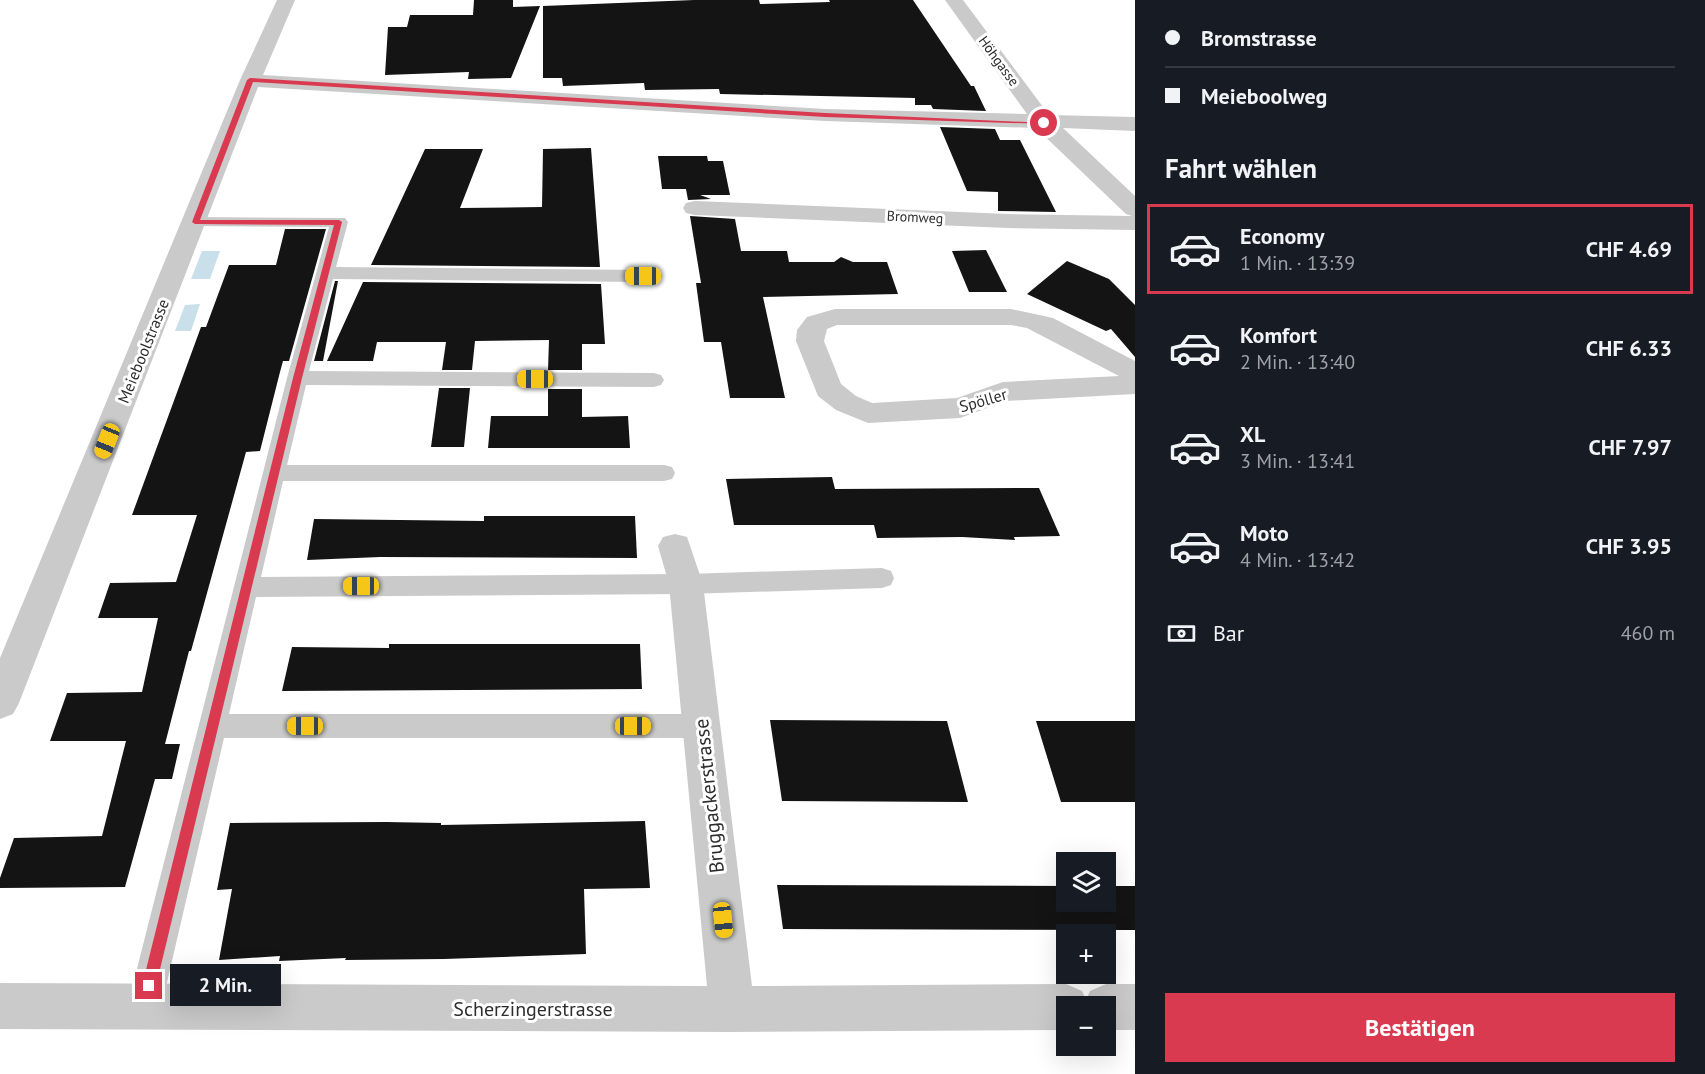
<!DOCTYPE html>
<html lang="de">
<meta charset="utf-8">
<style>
:root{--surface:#171b24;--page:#242831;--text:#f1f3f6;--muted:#9ea1a6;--line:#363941;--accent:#da3a50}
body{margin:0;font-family:"PT Sans",sans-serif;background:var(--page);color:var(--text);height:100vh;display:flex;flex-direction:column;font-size:22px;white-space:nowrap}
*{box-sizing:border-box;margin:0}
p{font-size:20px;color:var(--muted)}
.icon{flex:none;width:33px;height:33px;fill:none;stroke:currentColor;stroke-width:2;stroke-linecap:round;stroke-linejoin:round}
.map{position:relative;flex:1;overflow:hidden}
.drawer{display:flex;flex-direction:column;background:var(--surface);width:570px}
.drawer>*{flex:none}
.guide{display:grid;align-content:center;height:132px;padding:0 30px;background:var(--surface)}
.tools{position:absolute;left:1056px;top:852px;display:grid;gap:12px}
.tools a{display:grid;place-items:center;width:60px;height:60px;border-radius:0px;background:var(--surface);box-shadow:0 6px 24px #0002;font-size:30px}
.end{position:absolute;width:27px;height:27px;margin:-14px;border:8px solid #da3a50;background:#fff;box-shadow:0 0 0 3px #fff}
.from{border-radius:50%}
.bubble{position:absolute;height:42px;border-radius:0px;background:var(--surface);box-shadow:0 6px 24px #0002;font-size:20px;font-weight:600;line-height:42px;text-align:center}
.car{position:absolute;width:18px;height:36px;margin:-18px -9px;border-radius:8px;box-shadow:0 0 4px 2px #0007;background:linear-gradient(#f5c518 24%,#345 0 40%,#f5c518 0 76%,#345 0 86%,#f5c518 0)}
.guide b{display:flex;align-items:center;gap:21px;height:57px;font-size:22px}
.guide b+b{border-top:2px solid var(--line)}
.guide i{width:15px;height:15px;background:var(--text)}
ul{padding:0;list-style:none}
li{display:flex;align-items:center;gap:18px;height:90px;margin:0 12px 9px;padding:0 18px;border:3px solid transparent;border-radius:0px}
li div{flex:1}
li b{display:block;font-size:22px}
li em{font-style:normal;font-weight:600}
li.selected{border-color:var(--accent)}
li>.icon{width:54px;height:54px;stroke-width:1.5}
h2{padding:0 30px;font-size:27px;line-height:72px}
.pay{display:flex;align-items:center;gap:15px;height:66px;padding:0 30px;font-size:22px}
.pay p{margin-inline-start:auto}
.primary-button{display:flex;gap:12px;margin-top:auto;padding:12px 30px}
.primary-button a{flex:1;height:69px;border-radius:0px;background:var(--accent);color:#fff;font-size:24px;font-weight:600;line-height:69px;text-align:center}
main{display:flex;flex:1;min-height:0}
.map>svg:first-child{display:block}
.water{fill:#c9dfe9}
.building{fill:#141414}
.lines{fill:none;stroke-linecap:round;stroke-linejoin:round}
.lane{fill:#cacaca;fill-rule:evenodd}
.street{fill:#cacaca;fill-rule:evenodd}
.route{fill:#da3a50}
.labels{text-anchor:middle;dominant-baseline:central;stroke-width:6;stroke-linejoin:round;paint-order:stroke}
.far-street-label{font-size:14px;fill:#2d2d2d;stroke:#fff}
.street-label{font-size:16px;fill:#2d2d2d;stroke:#fff}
.near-street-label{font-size:20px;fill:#2d2d2d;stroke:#fff}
</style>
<main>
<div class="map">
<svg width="1135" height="1074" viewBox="0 0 1135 1074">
<rect width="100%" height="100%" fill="#fff"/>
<path class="water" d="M202,251H220L210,279H191Z
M200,304L191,331H175L185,305Z"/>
<path class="building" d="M474,0H513V7L540,6L511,78L468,79L469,72L385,75L388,27H407L410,15H473Z
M694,0H759L760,4L830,2L829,0H913L971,86H974L986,111L933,109L931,105H915V98L720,94L719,89L645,90L644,83L563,86L562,78H543V6Z
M940,127L995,129L1000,140H1020L1056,212L998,211V192L967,191Z
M591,148L600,267L371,265L425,149H483L460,208L542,207L543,149Z
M658,156H707L708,161H723L730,195H700L711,199L688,200L686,189H662Z
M690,216L735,219L741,251H787L789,262H834L841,257L853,262H887L898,294L763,297L785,398H730L721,342H704L696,283H701Z
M285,229H326L289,361H283L280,372L260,451L246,452L191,651H189L165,744H180L172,779H155L125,887L0,888V878L14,838L102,836L126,741H50L67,693L142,692L158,618H98L110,583L176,582L197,515H132L201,327H206L229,265H276Z
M986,250L1007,292H969L952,251Z
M1067,261L1109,279L1135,305V357L1111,329L1106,331L1027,294Z
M335,281H338L323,361H314Z
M363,282L601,284L605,344H582V370H548L549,340L475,341L472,370H442L446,342H377L373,361H327Z
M439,388H470L464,447H431Z
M548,389H582V417L628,416L630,448H488L491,416H548Z
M832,477L835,489L1039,488L1060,536L1014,537L1015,540L962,537L877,538L874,525H734L726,479Z
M484,516H635L637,558L380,557L307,560L314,519L484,521Z
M389,644H640L642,689L282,691L292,647L389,648Z
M770,720L947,721L968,802L782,801Z
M1036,721H1135V802H1061Z
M645,821L650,888L584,889L586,954L444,959L345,960L346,958L279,961L280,956L219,960L232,889L217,890L230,823L386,822L441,823V825Z
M777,885L1066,886V902H1106V886H1135V930L783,929Z"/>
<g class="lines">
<path class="lane" d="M195,217L345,218L348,222L336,267L643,270L650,272L652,276L650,280L643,282L333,279L309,371L654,373L661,375L664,380L661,385L654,387L306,385L287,465H664L672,467L675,473L672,479L664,481H283L261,577L686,574L882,568L891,571L894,578L891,585L882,588L686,594L256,597L229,714H702L712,718L716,726L712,734L702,738H224L161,1008L156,1020L144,1025L132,1020L127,1008L287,378L329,227L189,226L186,222L189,218Z"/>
<path class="street" d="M277,0H295L263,75L825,109L1027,114L945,0H963L1049,115L1135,117V131L1063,128L1135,196V230L1008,228L695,215L686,213L683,208L686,203L695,201L1008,214L1132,216L1126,214L1036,128L825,121L258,87L19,703L13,714L0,719V658L240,80Z
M835,309H1011L1053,318L1135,361V394L1006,401L960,418L868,423L836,410L818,396L796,341L797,330L807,317ZM837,325H1011L1027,328L1119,376L1003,382L957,398L872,403L856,396L841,384L824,341L827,329Z
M675,534L687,537L703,584L752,986L1066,984L1082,991L1086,1000L1090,991L1106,984H1135V1030H1106V1006H1066V1030L732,1032L0,1029V983L707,986L669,584L658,546L663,537Z"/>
</g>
<path class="route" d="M250,78L825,113L1047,123L1044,124L825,117L253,82L200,220H339L342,222L302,378L156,986L154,991L149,993L144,991L142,986L293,378L334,225L195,224L192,222L247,80Z"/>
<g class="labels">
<g class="far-street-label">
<text transform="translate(999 61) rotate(54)">Höhgasse</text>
<text transform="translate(915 217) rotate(3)">Bromweg</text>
</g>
<g class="street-label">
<text transform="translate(143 351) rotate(-68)">Meieboolstrasse</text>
<text transform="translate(983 400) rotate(-16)">Spöller</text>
</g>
<g class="near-street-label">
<text transform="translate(709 796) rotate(-96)">Bruggackerstrasse</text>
<text x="533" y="1009">Scherzingerstrasse</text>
</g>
</g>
</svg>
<div class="tools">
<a><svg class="icon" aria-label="layers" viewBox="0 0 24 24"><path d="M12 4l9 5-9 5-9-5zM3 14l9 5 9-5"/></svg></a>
<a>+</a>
<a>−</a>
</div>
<i class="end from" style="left:1044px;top:123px"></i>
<i class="end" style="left:149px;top:986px"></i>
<div class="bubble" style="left:170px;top:964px;width:111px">2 Min.</div>
<i class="car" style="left:643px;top:276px;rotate:270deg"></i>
<i class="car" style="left:535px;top:379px;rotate:270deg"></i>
<i class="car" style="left:107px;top:441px;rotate:202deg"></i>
<i class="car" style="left:361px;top:586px;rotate:270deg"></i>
<i class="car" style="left:305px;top:726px;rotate:270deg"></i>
<i class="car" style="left:633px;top:726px;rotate:90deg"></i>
<i class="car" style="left:723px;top:920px;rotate:174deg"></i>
</div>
<section class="drawer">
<div class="guide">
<b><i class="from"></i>Bromstrasse</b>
<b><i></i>Meieboolweg</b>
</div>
<h2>Fahrt wählen</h2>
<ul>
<li class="selected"><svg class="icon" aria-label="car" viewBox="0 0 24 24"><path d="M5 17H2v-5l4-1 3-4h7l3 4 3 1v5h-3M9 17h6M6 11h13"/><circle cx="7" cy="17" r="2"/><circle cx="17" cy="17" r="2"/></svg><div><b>Economy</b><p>1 Min. · 13:39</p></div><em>CHF 4.69</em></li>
<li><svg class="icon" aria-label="car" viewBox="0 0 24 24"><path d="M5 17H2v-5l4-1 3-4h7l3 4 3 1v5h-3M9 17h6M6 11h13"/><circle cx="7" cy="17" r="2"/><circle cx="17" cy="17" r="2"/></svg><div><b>Komfort</b><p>2 Min. · 13:40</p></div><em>CHF 6.33</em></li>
<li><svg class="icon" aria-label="car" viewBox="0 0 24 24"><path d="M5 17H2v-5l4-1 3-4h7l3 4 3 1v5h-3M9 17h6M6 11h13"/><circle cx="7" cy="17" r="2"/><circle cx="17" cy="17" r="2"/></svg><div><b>XL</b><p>3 Min. · 13:41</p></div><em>CHF 7.97</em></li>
<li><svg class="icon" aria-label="car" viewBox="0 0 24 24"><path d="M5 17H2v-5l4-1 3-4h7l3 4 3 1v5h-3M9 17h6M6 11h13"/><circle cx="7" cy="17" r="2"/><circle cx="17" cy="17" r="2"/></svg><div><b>Moto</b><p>4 Min. · 13:42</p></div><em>CHF 3.95</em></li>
</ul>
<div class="pay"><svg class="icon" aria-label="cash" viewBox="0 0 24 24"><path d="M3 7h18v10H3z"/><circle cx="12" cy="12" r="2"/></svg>Bar<p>460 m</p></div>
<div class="primary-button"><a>Bestätigen</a></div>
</section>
</main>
